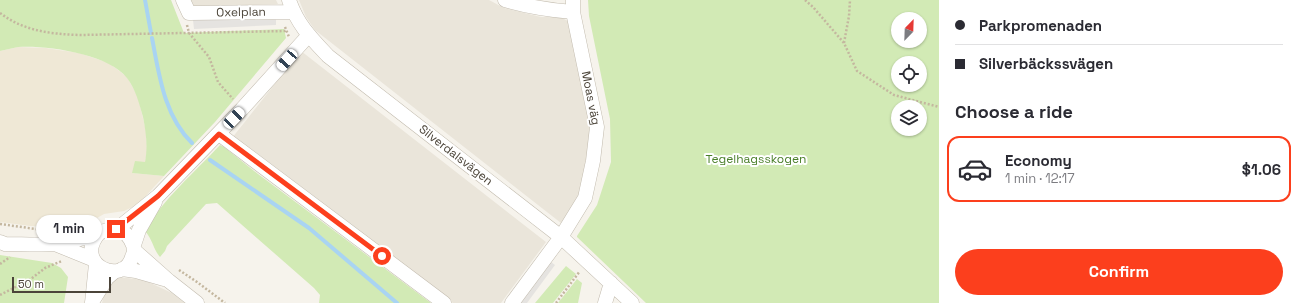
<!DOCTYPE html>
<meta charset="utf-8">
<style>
:root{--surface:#fff;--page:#f7f7f7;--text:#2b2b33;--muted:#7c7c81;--line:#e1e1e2;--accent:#fc3f1d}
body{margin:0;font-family:"Space Grotesk",sans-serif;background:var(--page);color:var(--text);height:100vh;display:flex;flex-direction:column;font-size:15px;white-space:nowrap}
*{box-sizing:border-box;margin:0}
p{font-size:13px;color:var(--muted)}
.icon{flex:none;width:22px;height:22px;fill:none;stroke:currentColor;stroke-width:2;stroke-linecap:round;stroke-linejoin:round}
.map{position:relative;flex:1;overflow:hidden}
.drawer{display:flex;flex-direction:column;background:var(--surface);width:360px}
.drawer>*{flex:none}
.guide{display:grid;align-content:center;height:88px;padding:0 16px;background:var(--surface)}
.needle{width:26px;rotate:23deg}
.tools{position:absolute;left:891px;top:12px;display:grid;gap:8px}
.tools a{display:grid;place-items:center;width:36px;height:36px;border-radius:50%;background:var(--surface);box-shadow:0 1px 3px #0004;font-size:20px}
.scale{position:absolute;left:12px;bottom:10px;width:99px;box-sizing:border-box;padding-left:4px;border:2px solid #4b4439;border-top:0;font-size:11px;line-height:14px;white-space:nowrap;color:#4b4439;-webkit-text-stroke:3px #fff;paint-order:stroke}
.end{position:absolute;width:18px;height:18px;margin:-9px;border:5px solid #fc3f1d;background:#fff;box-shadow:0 0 0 2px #fff}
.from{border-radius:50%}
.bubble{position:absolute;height:28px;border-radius:14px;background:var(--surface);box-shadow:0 1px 3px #0004;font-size:13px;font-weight:700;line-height:28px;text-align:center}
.car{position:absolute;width:12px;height:24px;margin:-12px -6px;border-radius:5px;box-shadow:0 0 3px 1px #0007;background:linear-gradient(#fff 24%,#345 0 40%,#fff 0 76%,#345 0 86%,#fff 0)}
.guide b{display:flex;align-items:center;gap:14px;height:38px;font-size:15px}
.guide b+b{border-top:1px solid var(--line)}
.guide i{width:10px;height:10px;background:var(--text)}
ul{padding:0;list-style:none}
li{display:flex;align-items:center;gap:12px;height:66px;margin:0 8px 6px;padding:0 8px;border:2px solid transparent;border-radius:12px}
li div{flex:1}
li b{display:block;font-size:15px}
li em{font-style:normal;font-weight:700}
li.current{border-color:var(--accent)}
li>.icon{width:36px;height:36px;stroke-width:1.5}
h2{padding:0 16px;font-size:18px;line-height:48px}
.button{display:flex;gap:8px;margin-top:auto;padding:8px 16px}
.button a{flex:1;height:46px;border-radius:24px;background:var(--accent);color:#fff;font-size:16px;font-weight:700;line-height:46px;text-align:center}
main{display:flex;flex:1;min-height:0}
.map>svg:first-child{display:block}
.residential{fill:#eae5da}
.education{fill:#efe8d6}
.green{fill:#d2eab5;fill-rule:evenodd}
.parking{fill:#e5e3e0}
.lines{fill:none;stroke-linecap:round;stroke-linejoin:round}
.stream{stroke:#a9d4f2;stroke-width:4}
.street-casing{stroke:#c2bbae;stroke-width:15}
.path{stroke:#c4b79f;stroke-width:2.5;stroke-dasharray:2 2;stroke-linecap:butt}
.street{stroke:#fff;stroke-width:14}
.route{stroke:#fc3f1d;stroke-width:5}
.labels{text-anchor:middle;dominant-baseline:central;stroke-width:4;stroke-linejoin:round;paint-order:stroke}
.street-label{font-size:12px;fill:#4b4439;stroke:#fff}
.park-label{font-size:12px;fill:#4a7f2a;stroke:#fff}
</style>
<main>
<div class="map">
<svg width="939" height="303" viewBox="0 0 939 303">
<rect width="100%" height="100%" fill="#f6f3ec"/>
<path class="residential" d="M186,0H276L278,4L189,7Z
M299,0H489L504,8L541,17H560L568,21L590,125L587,156L582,191L561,223L315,30L306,17Z
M301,51L546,242L501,303H453L232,138Z
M118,277L144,280L172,293L185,303H102L107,284Z"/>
<path class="education" d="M18,47L46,48L79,53L109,63L127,77L138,97L146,131L147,152L145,163L132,173L164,176L144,198L135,206L124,211L104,214L90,222L67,228L30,226L0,222V51Z"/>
<path class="green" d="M0,0H171L184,33L284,29L286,38L215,122L164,176L132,173L135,161L145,162C148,147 146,132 143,117C139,103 136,90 127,78C109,54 47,45 18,47C12,48 6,50 0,51Z
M588,0H939V303H646L577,237V236L597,205L611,162L610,119L589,16ZM898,19H920V41H898ZM898,63H920V85H898ZM898,107H920V129H898Z
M220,145L224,147L258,174L431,303H319L320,295L314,288L217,203L206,204L167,246L165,251L160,257C153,249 153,240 145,231C163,199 195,172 220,145Z
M0,255L52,263L61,268L68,277L64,303H0Z
M566,266L576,274L553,303H535Z
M577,279L582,283L578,303H558Z"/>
<path class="parking" d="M276,17V25L194,29L193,20Z
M547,259L555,265L527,303H514Z"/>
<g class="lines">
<path class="stream" d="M145,0L151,33
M152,38C159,74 164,116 192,143
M210,160L309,228L397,303"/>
<defs>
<path id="street" d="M183,0L189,13L293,12
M289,0C297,24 311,38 328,56L561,237L632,303
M505,0C528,7 549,10 573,12
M219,134L444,303
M117,229L158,196L242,109L308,36
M0,242L5,244C21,244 38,245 54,244C64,243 90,237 99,233C105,231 109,228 116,229C125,231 130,237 133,245C135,249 134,253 132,257C124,287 72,265 99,233
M55,244L92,259
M134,245L139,230L155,202
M134,250L169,281L197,303
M122,269L136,271L164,279
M92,302L107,278L114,272
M92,303L96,264
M512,303L561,237L585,198L593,161L597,127L573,12V0
M605,303L611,283"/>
</defs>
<use href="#street" class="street-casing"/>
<path class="path" d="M805,0L813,7L844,43L857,71L894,95L939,107
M0,13C24,31 50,34 80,35L287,31
M187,25L189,33L209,57L218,82L233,99
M285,27L289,37
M844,43L849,16L850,0
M0,224L43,230
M0,264L10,257
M179,270L197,282L225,303
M0,295L31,279L45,268L62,261
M556,303L580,271"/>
<use href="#street" class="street"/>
</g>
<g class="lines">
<path class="route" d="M116,229L158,196L219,134L382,256"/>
</g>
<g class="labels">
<g class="street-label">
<text transform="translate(241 12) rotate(-1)">Oxelplan</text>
<text transform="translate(591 98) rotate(79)">Moas väg</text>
<text transform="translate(456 155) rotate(38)">Silverdalsvägen</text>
</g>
<g class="park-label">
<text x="756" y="159">Tegelhagsskogen</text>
</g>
</g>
</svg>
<div class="tools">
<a><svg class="needle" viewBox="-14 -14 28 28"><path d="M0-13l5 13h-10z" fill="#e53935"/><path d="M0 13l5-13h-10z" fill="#7c7c81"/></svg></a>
<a><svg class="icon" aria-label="locate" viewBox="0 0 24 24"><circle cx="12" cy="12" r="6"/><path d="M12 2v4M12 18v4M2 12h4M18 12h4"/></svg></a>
<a><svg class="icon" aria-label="layers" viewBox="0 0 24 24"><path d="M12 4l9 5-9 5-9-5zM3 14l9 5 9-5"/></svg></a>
</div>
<div class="scale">50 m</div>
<i class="end from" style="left:382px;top:256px"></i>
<i class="end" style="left:116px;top:229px"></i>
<div class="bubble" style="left:36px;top:215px;width:66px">1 min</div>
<i class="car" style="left:287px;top:60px;rotate:222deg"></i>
<i class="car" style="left:234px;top:118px;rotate:44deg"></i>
</div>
<section class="drawer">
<div class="guide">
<b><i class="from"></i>Parkpromenaden</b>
<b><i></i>Silverbäckssvägen</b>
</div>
<h2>Choose a ride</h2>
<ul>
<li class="current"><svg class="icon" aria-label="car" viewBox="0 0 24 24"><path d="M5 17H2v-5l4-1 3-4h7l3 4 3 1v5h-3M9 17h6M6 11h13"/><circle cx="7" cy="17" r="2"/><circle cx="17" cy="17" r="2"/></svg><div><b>Economy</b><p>1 min · 12:17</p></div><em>$1.06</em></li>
</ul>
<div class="button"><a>Confirm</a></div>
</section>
</main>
